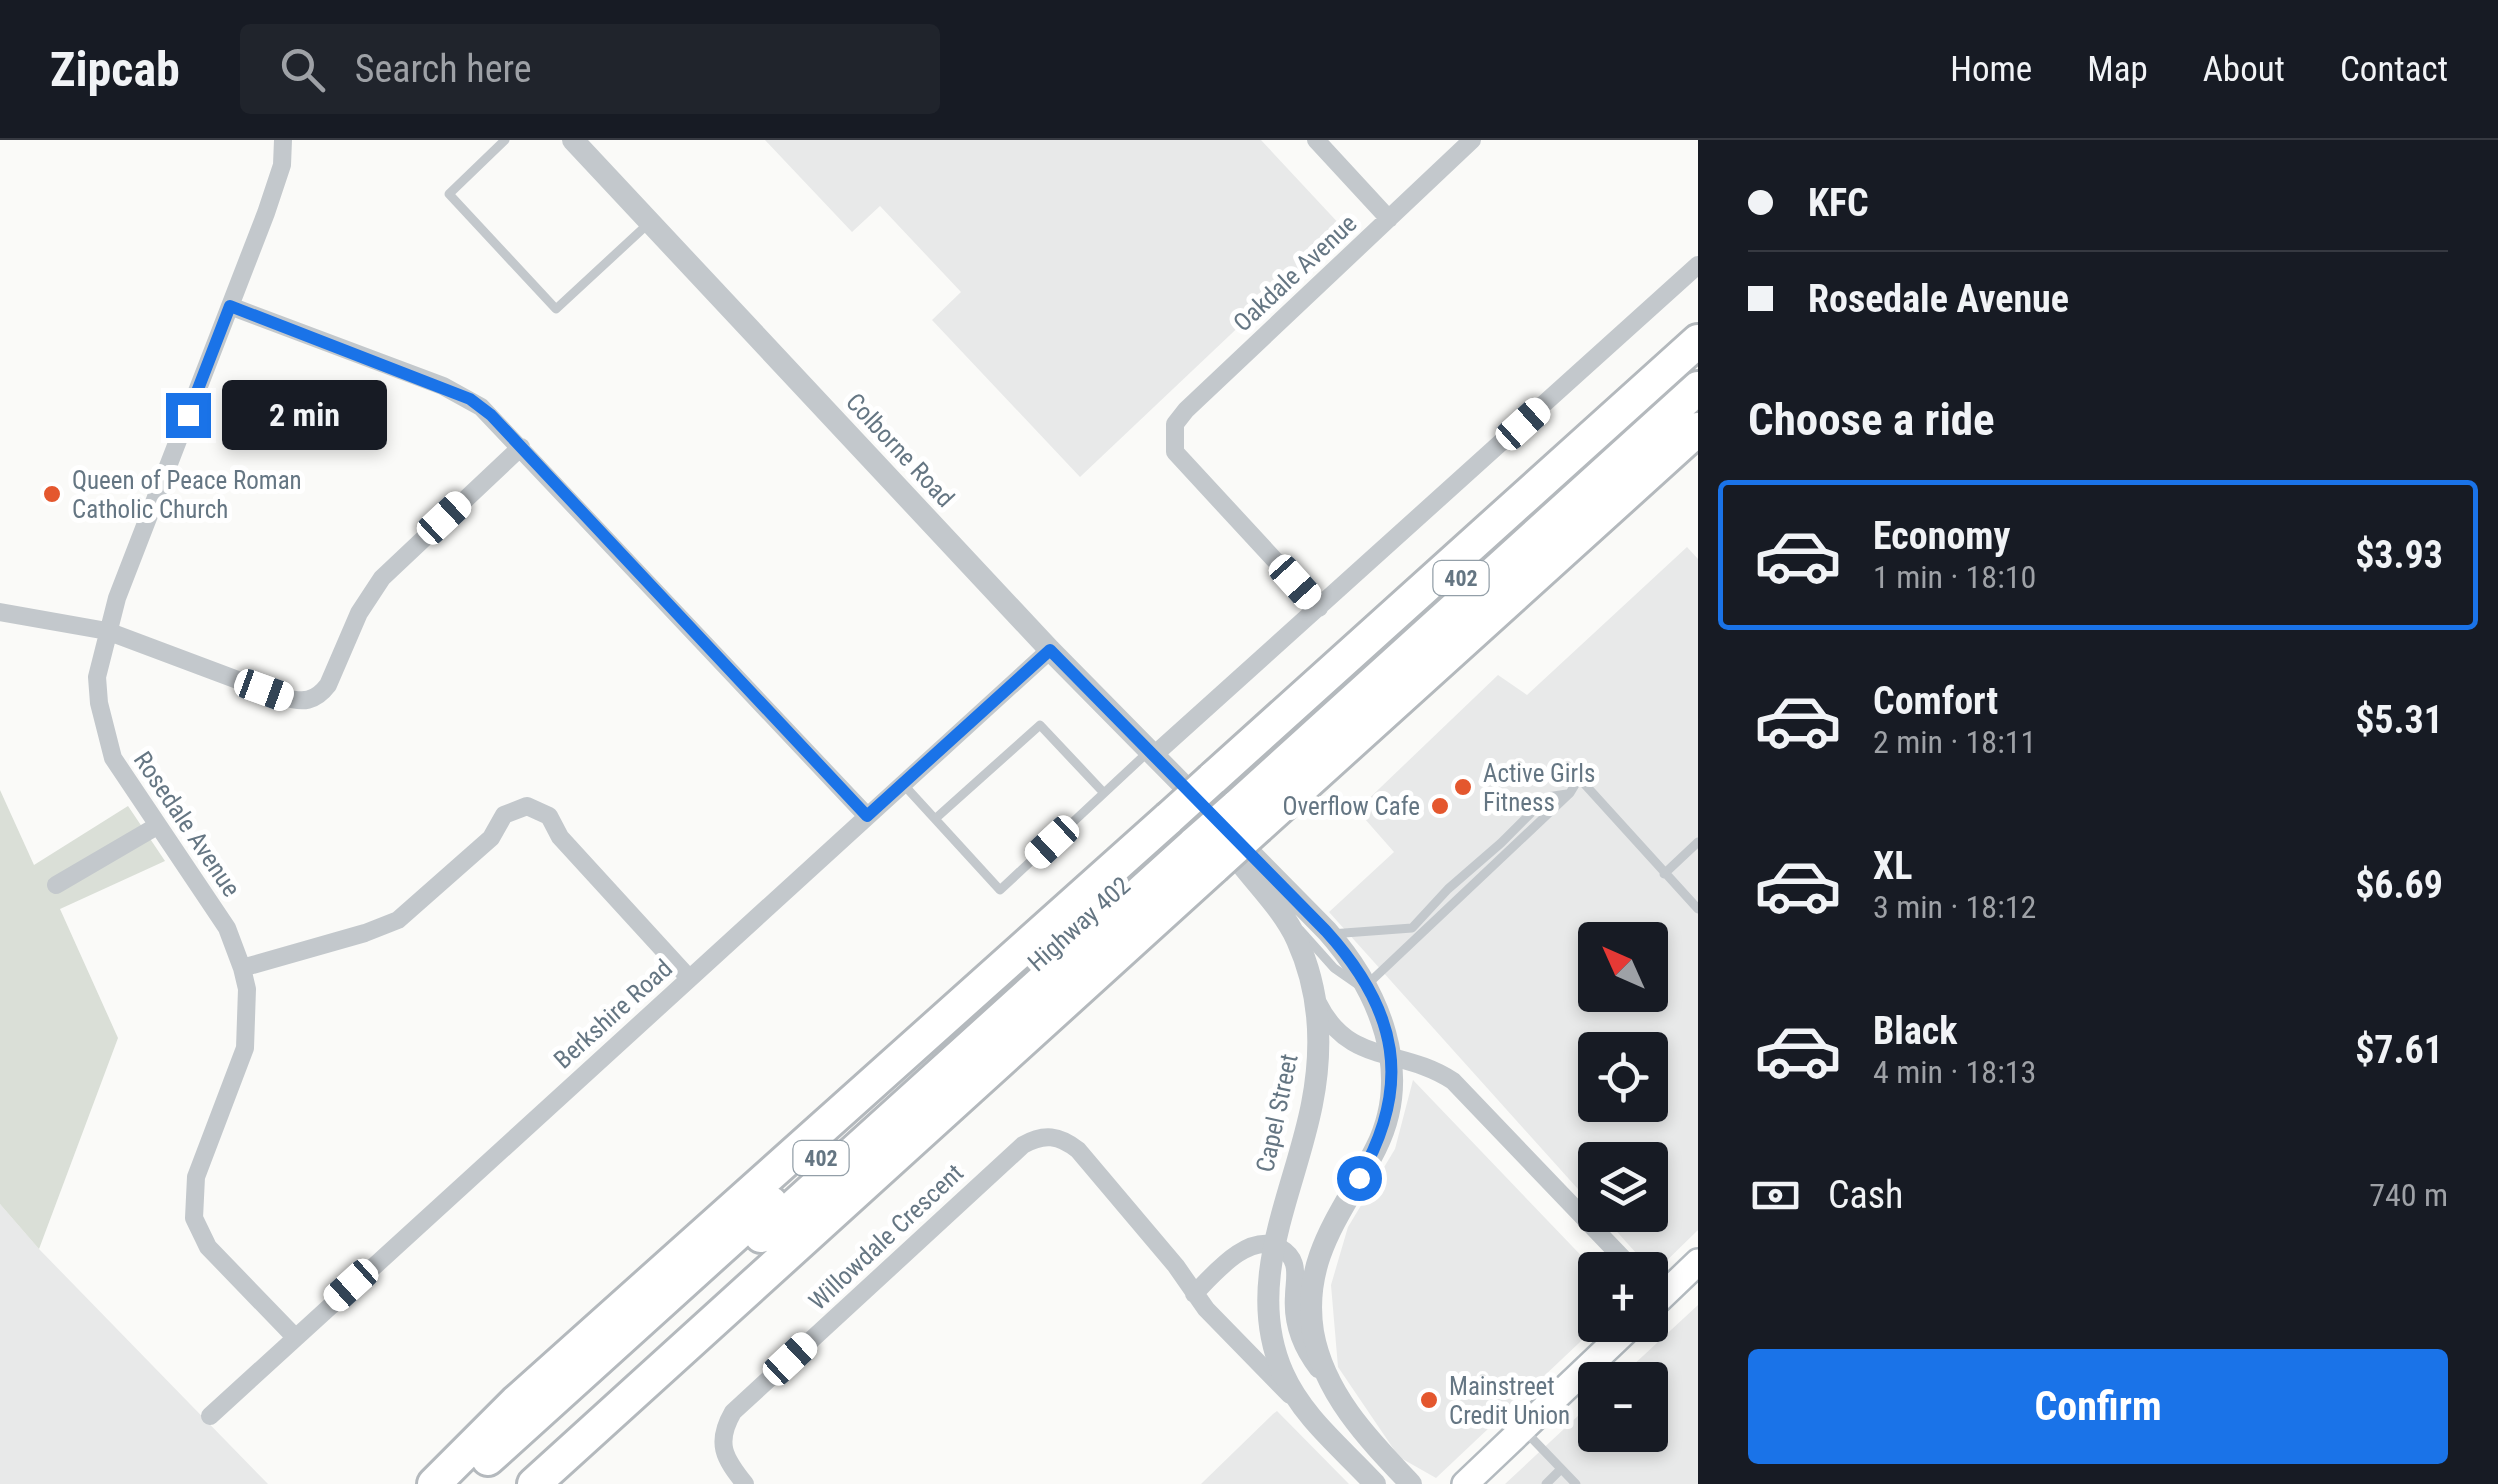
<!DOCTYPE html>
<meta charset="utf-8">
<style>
:root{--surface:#171b24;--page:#20242c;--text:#f1f3f6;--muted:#9ea1a6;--line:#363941;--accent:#1a73e8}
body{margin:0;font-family:"Roboto Condensed",sans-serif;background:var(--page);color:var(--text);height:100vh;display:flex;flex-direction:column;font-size:38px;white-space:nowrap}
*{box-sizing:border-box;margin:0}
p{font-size:32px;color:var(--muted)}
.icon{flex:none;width:55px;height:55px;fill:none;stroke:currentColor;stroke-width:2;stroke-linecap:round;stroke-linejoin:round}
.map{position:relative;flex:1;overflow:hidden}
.sheet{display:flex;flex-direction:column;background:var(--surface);width:800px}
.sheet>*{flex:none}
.banner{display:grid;align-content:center;height:220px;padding:0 50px;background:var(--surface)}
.needle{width:65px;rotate:315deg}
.tools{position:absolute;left:1578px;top:782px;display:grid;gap:20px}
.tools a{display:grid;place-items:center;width:90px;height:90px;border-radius:10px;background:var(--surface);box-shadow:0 5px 15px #0003;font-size:50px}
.end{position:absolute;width:45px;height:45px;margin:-22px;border:12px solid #1a73e8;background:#fff;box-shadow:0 0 0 5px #fff}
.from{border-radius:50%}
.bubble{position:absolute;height:70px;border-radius:10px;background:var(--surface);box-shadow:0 5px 15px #0003;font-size:32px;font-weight:700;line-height:70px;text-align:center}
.car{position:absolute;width:30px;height:60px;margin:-30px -15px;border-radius:12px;box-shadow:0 0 8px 2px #0007;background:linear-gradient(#fff 24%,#345 0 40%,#fff 0 76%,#345 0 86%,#fff 0)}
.banner b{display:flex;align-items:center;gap:35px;height:95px;font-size:38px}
.banner b+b{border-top:2px solid var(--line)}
.banner i{width:25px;height:25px;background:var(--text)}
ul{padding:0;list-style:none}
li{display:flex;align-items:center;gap:30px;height:150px;margin:0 20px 15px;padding:0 30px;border:5px solid transparent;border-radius:10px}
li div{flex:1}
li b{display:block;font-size:38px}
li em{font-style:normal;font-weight:700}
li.selected{border-color:var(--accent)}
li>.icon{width:90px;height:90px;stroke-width:1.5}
h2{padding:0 50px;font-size:45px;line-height:120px}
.pay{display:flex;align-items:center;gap:25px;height:110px;padding:0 50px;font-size:38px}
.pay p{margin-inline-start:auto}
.primary-button{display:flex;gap:20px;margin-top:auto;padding:20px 50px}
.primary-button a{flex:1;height:115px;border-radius:10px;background:var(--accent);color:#fff;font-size:40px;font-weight:700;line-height:115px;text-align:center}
header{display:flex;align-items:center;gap:60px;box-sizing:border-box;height:140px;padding:0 50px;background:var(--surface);border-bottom:2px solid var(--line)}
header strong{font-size:48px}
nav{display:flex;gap:55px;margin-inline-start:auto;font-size:35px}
.search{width:700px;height:90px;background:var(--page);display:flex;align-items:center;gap:25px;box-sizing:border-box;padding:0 35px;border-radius:10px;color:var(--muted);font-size:38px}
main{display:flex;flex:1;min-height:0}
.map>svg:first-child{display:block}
.built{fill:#e8e9e9;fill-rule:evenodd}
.green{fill:#dadfd7}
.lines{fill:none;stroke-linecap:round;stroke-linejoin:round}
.secondary-casing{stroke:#b3babf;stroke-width:30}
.motorway-casing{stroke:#b4b9bd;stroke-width:38}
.service{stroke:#c3c8cc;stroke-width:9}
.minor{stroke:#c3c8cc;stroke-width:18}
.tertiary{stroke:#c3c8cc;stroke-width:22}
.secondary{stroke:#fff;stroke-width:25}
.motorway{stroke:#fff;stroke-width:32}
.motorway-bridge-casing{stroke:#b4b9bd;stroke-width:38;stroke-linecap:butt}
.motorway-bridge{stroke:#fff;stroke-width:32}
.route{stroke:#1a73e8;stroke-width:12}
.poi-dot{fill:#e4572e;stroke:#fff;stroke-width:4}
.labels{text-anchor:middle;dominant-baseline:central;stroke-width:10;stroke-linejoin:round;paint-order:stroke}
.shield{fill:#fff;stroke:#939fa8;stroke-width:2.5}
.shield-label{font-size:22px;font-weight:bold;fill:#657683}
.street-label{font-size:25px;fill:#657683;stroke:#fff}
.poi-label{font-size:25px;fill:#657683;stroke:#fff;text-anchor:start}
</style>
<header>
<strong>Zipcab</strong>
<div class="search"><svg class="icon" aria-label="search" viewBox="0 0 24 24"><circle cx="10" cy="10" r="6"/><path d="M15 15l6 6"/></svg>Search here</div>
<nav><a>Home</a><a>Map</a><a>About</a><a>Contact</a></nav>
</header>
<main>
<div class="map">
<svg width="1698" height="1344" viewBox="0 0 1698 1344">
<rect width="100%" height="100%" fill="#fafaf8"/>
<path class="built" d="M765,0H1261L1343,88L1080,337L932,180L961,152L880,66L852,92Z
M1687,407L1698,419V1090L1654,1133L1602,1075H1650V1020H1595V1068L1329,772L1394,712L1357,670L1498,535L1527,555ZM1595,800H1650V855H1595ZM1595,910H1650V965H1595Z
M1413,940L1595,1130V1185H1598L1436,1338L1399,1317L1338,1227L1331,1145L1348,1087L1395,1009Z
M0,1064L39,1109L268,1344H0Z
M1698,1165V1344H1505L1595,1260V1295H1650V1240H1617Z
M1277,1271L1349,1344H1201L1273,1274Z"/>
<path class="green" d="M0,650L34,725L128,666L165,721L60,769L118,898L39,1109L0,1064Z"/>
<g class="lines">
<defs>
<path id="secondary" d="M1650,1168L1698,1122
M1465,1344L1632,1185"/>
<path id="motorway" d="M1212,639L1698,201
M1236,667L1698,248
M1258,687L1698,289
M761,1096L1195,703
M488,1319L771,1063
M434,1344L516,1262L1169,678
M534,1344L1214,727"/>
</defs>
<use href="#secondary" class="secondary-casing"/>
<use href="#motorway" class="motorway-casing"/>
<path class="service" d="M505,0L449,54L556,169L649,83
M903,644L1000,750L1147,613
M935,679L1040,585L1104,653
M1664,734L1698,702
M1300,790L1334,828L1357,844L1372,840L1570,653L1579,638L1698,769
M1331,794L1412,788L1448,749L1501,703L1547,657L1567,654
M1526,1292L1576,1344
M1546,1344L1561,1329"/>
<path class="minor" d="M283,0L282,25L266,73L117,458L97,537L99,563L113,618L227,788L242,828L247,849L245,908L196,1037L194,1078L208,1107L294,1196
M1316,0L1389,79
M230,166L443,246L481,267L867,676
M1319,468L1175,312V284L1186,270L1472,0
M0,472L107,491L283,557C303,563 315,562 328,545L359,473L382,438L521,307
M1153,616L1698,125
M56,745L157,686
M242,828L365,793L398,780L491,698L504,675L527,666L549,676L560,697L689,838
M1318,863C1349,926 1402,907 1453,941L1634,1130
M1194,1154C1214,1134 1248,1092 1279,1107C1286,1111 1292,1116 1294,1124C1297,1134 1294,1146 1294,1156C1292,1183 1301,1207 1318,1229
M210,1276L1050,510
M745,1344C724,1318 715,1303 733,1272L1023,1005C1044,993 1059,995 1078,1010L1176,1126L1206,1169L1290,1255"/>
<path class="tertiary" d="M573,0L1050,510L1327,791C1379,850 1414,932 1376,1008C1345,1070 1301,1116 1313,1192C1324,1254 1369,1300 1411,1344
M1243,726C1262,750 1284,772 1297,800C1321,853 1323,908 1312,964C1295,1052 1243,1143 1283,1233C1303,1278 1342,1308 1375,1344"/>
<use href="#secondary" class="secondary"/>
<use href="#motorway" class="motorway"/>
<defs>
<path id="motorway-bridge" d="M1169,678L1212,639
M1195,703L1236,667
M1214,727L1258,687"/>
</defs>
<use href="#motorway-bridge" class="motorway-bridge-casing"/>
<use href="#motorway-bridge" class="motorway-bridge"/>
</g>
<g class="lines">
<path class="route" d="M188,275L230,166L470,259L491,275L867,676L1050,510L1326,791C1398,870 1413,945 1359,1038"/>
</g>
<g class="poi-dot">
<circle cx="52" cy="354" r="10"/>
<circle cx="1463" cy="647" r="10"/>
<circle cx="1440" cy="666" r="10"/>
<circle cx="1429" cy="1260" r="10"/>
</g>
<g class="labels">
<g class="shield">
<rect x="1433.5" y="421" width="55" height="34" rx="8"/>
<rect x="793.5" y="1001" width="55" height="34" rx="8"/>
</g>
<g class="shield-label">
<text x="1461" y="438">402</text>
<text x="821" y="1018">402</text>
</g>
<g class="street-label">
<text transform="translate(1295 133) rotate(-43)">Oakdale Avenue</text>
<text transform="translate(900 310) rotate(47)">Colborne Road</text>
<text transform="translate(187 684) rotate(56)">Rosedale Avenue</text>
<text transform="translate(1079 784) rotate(-42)">Highway 402</text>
<text transform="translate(613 874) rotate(-42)">Berkshire Road</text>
<text transform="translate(1277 973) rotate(-78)">Capel Street</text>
<text transform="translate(886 1097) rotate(-43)">Willowdale Crescent</text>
</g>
<g class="poi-label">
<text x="72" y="340">Queen of Peace Roman<tspan x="72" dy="29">Catholic Church</tspan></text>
<text x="1483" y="633">Active Girls<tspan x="1483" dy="29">Fitness</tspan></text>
<text x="1420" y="666" text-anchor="end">Overflow Cafe</text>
<text x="1449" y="1246">Mainstreet<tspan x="1449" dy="29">Credit Union</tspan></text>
</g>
</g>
</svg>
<div class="tools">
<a><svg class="needle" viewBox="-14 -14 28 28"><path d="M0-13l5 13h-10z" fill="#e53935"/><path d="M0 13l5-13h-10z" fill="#9ea1a6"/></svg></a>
<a><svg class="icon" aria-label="locate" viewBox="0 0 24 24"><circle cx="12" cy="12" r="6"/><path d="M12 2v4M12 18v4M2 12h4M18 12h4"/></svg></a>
<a><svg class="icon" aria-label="layers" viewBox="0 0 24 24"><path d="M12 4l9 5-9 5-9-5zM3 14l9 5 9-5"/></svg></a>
<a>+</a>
<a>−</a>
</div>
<i class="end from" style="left:1359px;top:1038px"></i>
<i class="end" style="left:188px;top:275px"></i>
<div class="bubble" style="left:222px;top:240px;width:165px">2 min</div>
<i class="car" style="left:1523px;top:284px;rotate:48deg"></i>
<i class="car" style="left:444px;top:378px;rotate:47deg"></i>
<i class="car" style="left:1295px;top:442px;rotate:138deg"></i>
<i class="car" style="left:264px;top:550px;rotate:110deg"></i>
<i class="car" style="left:1052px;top:702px;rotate:227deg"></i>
<i class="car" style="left:351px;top:1145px;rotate:228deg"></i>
<i class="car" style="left:790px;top:1219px;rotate:47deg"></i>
</div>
<section class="sheet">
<div class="banner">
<b><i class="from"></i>KFC</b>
<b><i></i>Rosedale Avenue</b>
</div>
<h2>Choose a ride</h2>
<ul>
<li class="selected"><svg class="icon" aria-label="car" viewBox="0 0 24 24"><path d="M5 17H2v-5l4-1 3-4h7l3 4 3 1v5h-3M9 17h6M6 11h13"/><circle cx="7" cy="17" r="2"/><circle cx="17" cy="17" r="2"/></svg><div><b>Economy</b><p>1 min · 18:10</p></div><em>$3.93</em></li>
<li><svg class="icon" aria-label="car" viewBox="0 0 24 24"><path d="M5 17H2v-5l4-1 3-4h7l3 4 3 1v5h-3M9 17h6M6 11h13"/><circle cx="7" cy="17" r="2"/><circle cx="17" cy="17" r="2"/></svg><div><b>Comfort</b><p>2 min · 18:11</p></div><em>$5.31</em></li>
<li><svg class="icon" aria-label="car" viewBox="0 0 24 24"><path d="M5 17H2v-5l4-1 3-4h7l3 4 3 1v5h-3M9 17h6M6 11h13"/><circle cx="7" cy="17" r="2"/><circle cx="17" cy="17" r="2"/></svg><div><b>XL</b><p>3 min · 18:12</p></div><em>$6.69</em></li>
<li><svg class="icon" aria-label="car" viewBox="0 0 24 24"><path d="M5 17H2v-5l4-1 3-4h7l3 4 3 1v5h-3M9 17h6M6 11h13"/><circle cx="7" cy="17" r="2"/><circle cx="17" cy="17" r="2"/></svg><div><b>Black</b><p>4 min · 18:13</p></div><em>$7.61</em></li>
</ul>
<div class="pay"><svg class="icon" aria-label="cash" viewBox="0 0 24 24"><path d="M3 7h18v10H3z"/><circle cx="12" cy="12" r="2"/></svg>Cash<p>740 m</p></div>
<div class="primary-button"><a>Confirm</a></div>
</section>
</main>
